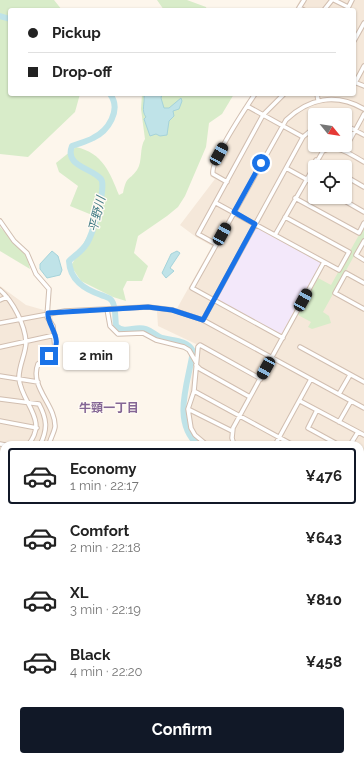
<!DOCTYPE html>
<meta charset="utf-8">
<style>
:root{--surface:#fff;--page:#f6f6f6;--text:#222;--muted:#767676;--line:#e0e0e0;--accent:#111827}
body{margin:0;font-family:Raleway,"Noto Sans JP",sans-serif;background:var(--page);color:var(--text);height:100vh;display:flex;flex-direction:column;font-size:15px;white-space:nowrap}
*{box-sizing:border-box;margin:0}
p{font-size:13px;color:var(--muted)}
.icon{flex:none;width:22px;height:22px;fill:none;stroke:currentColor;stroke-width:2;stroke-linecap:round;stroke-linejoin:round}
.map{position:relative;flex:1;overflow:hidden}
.drawer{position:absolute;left:0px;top:441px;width:364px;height:320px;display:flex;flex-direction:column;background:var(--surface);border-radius:12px 12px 0 0;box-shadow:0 1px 3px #0004}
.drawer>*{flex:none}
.banner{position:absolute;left:8px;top:8px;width:348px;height:88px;border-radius:4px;box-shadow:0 1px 3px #0004;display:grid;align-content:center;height:88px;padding:0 20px;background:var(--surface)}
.needle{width:26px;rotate:120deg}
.tools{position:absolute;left:308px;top:108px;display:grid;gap:8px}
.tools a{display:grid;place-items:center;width:44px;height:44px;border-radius:4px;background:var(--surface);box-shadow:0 1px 3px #0004;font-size:20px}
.end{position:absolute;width:18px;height:18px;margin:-9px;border:5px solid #1a73e8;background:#fff;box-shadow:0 0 0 2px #fff}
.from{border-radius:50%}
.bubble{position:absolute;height:28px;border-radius:4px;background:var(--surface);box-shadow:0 1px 3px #0004;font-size:13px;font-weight:700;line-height:28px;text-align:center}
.car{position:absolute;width:12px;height:24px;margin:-12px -6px;border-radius:5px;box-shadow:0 0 3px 1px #0007;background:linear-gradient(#222 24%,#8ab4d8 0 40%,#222 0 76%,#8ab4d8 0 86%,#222 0)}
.banner b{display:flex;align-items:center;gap:14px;height:38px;font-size:15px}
.banner b+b{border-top:1px solid var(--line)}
.banner i{width:10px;height:10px;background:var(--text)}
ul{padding:7px 0 0;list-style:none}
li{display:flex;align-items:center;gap:12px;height:56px;margin:0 8px 6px;padding:0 12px;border:2px solid transparent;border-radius:4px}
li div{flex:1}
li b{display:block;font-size:15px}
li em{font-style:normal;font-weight:700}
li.on{border-color:var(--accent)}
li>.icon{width:36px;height:36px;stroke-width:1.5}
.button{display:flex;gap:8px;margin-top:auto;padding:8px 20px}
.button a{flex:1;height:46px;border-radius:4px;background:var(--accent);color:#fff;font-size:16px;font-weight:700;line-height:46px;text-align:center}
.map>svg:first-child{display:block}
.residential{fill:#f5e8da;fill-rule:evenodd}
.education{fill:#f3e8fa}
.green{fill:#d8ecc9}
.water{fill:#bfe3e8;stroke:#a5d3da}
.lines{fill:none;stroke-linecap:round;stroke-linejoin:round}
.stream{stroke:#a5d3da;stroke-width:1}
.river{stroke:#bfe3e8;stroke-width:6}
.minor-casing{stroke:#d1beb0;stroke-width:5.5}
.minor{stroke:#fff;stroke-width:3.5}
.route{stroke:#1a73e8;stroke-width:5}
.labels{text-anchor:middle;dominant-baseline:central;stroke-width:3;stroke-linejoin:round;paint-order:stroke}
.water-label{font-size:12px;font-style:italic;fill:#437c86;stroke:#fffaf3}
.neighbourhood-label{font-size:12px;font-weight:bold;fill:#846695;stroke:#fffaf3}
</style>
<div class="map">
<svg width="364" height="761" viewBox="0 0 364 761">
<rect width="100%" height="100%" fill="#fdf6ec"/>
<path class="residential" d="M300,0H364V468L360,475V445H203L194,438L186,417L196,344L158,326L157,311L175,312L212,246L196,237L180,225L215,179L210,176L213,159L253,94H354V10H296L295,9ZM315,115H345V145H315ZM315,167H345V197H315Z
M0,286L26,305L51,312L58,339L55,353L41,364L39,368L38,378L55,416L57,428L52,445H4V652L0,660Z"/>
<path class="education" d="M255,227L321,263L282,333L279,334L216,300V298Z"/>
<path class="green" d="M0,0H54L62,10H10V94H80L75,112L28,157L0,154Z
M157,0H187L206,7L207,10H164Z
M142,94H149L146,119L172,107L165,110L161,105L159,94H234L222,114L209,123L206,147L185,196L178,207L167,216L138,236L134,253L148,266L142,281H127L123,289L126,301L113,297L81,281L71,266L91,230L92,215L70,206L78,186L59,172L56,163L76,147C103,153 110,173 119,195L123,193C127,175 128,182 137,170C143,161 139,148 145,139L141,109Z
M364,226V238L323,312L329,316L331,323L312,329L308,327L311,322L298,315L318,278L331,285Z
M0,227L27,256L30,269L0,251Z
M4,659V749L0,748V662Z"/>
<path class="water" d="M148,94H162L161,98L164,108H169L181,98L182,101L179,109L173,111L174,116L169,121L167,135L160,136L156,134L150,136L144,119L146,117C141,111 145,103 144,96Z
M52,251L58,256L62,270L60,275L47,278L40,269V264Z
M177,251L180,253L170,268L174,271L166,278L162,273L171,254Z"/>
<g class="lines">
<path class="stream" d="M170,757L171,761"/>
<path class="river" d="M0,16L10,19
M110,94C122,110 108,131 93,138C86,142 79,143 72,146C64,166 92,168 101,179C107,186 92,239 85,246C81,252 74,256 69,261C70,280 84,289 101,295C105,297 110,297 112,301C116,306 115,319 116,326C126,335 134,325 146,329C152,331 156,336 162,338C173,341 187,340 193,351C189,381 171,421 198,445
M232,757V761"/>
<defs>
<path id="minor" d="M304,0L299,8L304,10
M334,0L348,7
M324,10L332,0
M347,10L352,0
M354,41L364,23
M354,82L364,86
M355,83L364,66
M317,94L318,100
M247,106L303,137
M345,125L364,135
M344,151L364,114
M316,160L328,167
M286,168L315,184
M345,176L364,187
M227,182L213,174C210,161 247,106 255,94
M338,197L364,212
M295,198L359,233L364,223
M216,203L339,270L349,252L285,217
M0,221L14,241L27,253L36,274L49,289L47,317L53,326L55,349L49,356L38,364C29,387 56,405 55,427C54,433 50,439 49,445
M275,235L323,151C337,143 351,155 364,162
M364,241L356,255L364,260
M216,244L198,234L263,115L284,94
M364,283L346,273L335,293L364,309
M0,290C13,301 25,325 26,342C26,354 18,367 19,379C22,404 49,420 28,445
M0,300L7,297
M107,309L110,326L118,334L143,333L156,340L184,347L189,350L196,362
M203,320L303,137L315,127
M0,323L65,311L148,307L173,310L203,320L364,408
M283,338L192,288L286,120C309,98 336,93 364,109
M0,347L55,335
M300,347L364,382
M196,365L200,369L250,397
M0,376L38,382
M194,391L293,445
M339,394L350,375
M0,399L39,404C47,419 48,429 40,445
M300,401L364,435
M188,409L232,431
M317,410L308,428L339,445
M0,421L37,428
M339,422L351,401
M0,444L5,445
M207,445L195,435L191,428L188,409L194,391L198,347L200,345L261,379
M234,445L232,438L233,428L324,262
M275,445L311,379
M350,445L358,432
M0,467H4
M360,471L364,465
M0,490H4
M0,546L4,547
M363,581L364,590
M0,597L4,574
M0,603L4,604
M0,616L4,617
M360,619L364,618
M0,645L3,646L4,641
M360,664L364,663
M360,689L364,694
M360,726L364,731
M119,757L120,761
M146,757L147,761
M172,757L173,761
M228,757L229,761
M236,757L237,761
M285,757V761
M308,757V761
M339,757L340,761
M203,761L207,760L216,761"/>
</defs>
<use href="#minor" class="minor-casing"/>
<use href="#minor" class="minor"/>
</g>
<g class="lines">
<path class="route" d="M49,356C67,341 46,325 48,313L148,307L172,310L203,320L255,224L234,212L261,163"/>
</g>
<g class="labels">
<g class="water-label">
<text transform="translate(97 214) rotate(-76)">平野川</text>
</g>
<g class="neighbourhood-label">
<text x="109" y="408">牛頸一丁目</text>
</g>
</g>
</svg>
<div class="tools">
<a><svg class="needle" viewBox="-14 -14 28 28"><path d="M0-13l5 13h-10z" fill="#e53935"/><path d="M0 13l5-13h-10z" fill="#767676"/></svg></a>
<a><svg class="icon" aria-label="locate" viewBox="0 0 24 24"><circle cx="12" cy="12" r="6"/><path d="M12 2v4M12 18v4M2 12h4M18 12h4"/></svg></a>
</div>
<i class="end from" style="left:261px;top:163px"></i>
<i class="end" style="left:49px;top:356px"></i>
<div class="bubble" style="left:63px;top:342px;width:66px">2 min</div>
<i class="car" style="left:219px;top:154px;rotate:29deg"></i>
<i class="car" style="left:222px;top:234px;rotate:29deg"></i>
<i class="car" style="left:303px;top:300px;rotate:29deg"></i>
<i class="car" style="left:266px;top:368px;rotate:209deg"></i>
<div class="banner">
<b><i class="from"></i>Pickup</b>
<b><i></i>Drop-off</b>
</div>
<section class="drawer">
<ul>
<li class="on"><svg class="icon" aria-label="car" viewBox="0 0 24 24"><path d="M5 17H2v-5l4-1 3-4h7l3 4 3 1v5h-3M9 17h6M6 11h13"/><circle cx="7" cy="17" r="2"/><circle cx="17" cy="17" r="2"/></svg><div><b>Economy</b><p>1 min · 22:17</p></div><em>¥476</em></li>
<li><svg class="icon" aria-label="car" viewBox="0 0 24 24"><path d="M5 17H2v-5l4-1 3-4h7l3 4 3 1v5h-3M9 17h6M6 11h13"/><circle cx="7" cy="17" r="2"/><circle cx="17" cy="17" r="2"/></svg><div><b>Comfort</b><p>2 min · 22:18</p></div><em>¥643</em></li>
<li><svg class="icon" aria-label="car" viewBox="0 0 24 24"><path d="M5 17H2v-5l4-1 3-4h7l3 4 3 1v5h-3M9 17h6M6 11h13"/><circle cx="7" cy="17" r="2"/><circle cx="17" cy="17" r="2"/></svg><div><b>XL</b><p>3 min · 22:19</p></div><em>¥810</em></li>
<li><svg class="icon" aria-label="car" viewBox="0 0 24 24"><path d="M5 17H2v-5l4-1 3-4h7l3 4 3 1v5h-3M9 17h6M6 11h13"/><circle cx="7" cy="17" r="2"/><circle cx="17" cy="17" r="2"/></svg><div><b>Black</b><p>4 min · 22:20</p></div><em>¥458</em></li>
</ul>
<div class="button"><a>Confirm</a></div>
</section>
</div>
